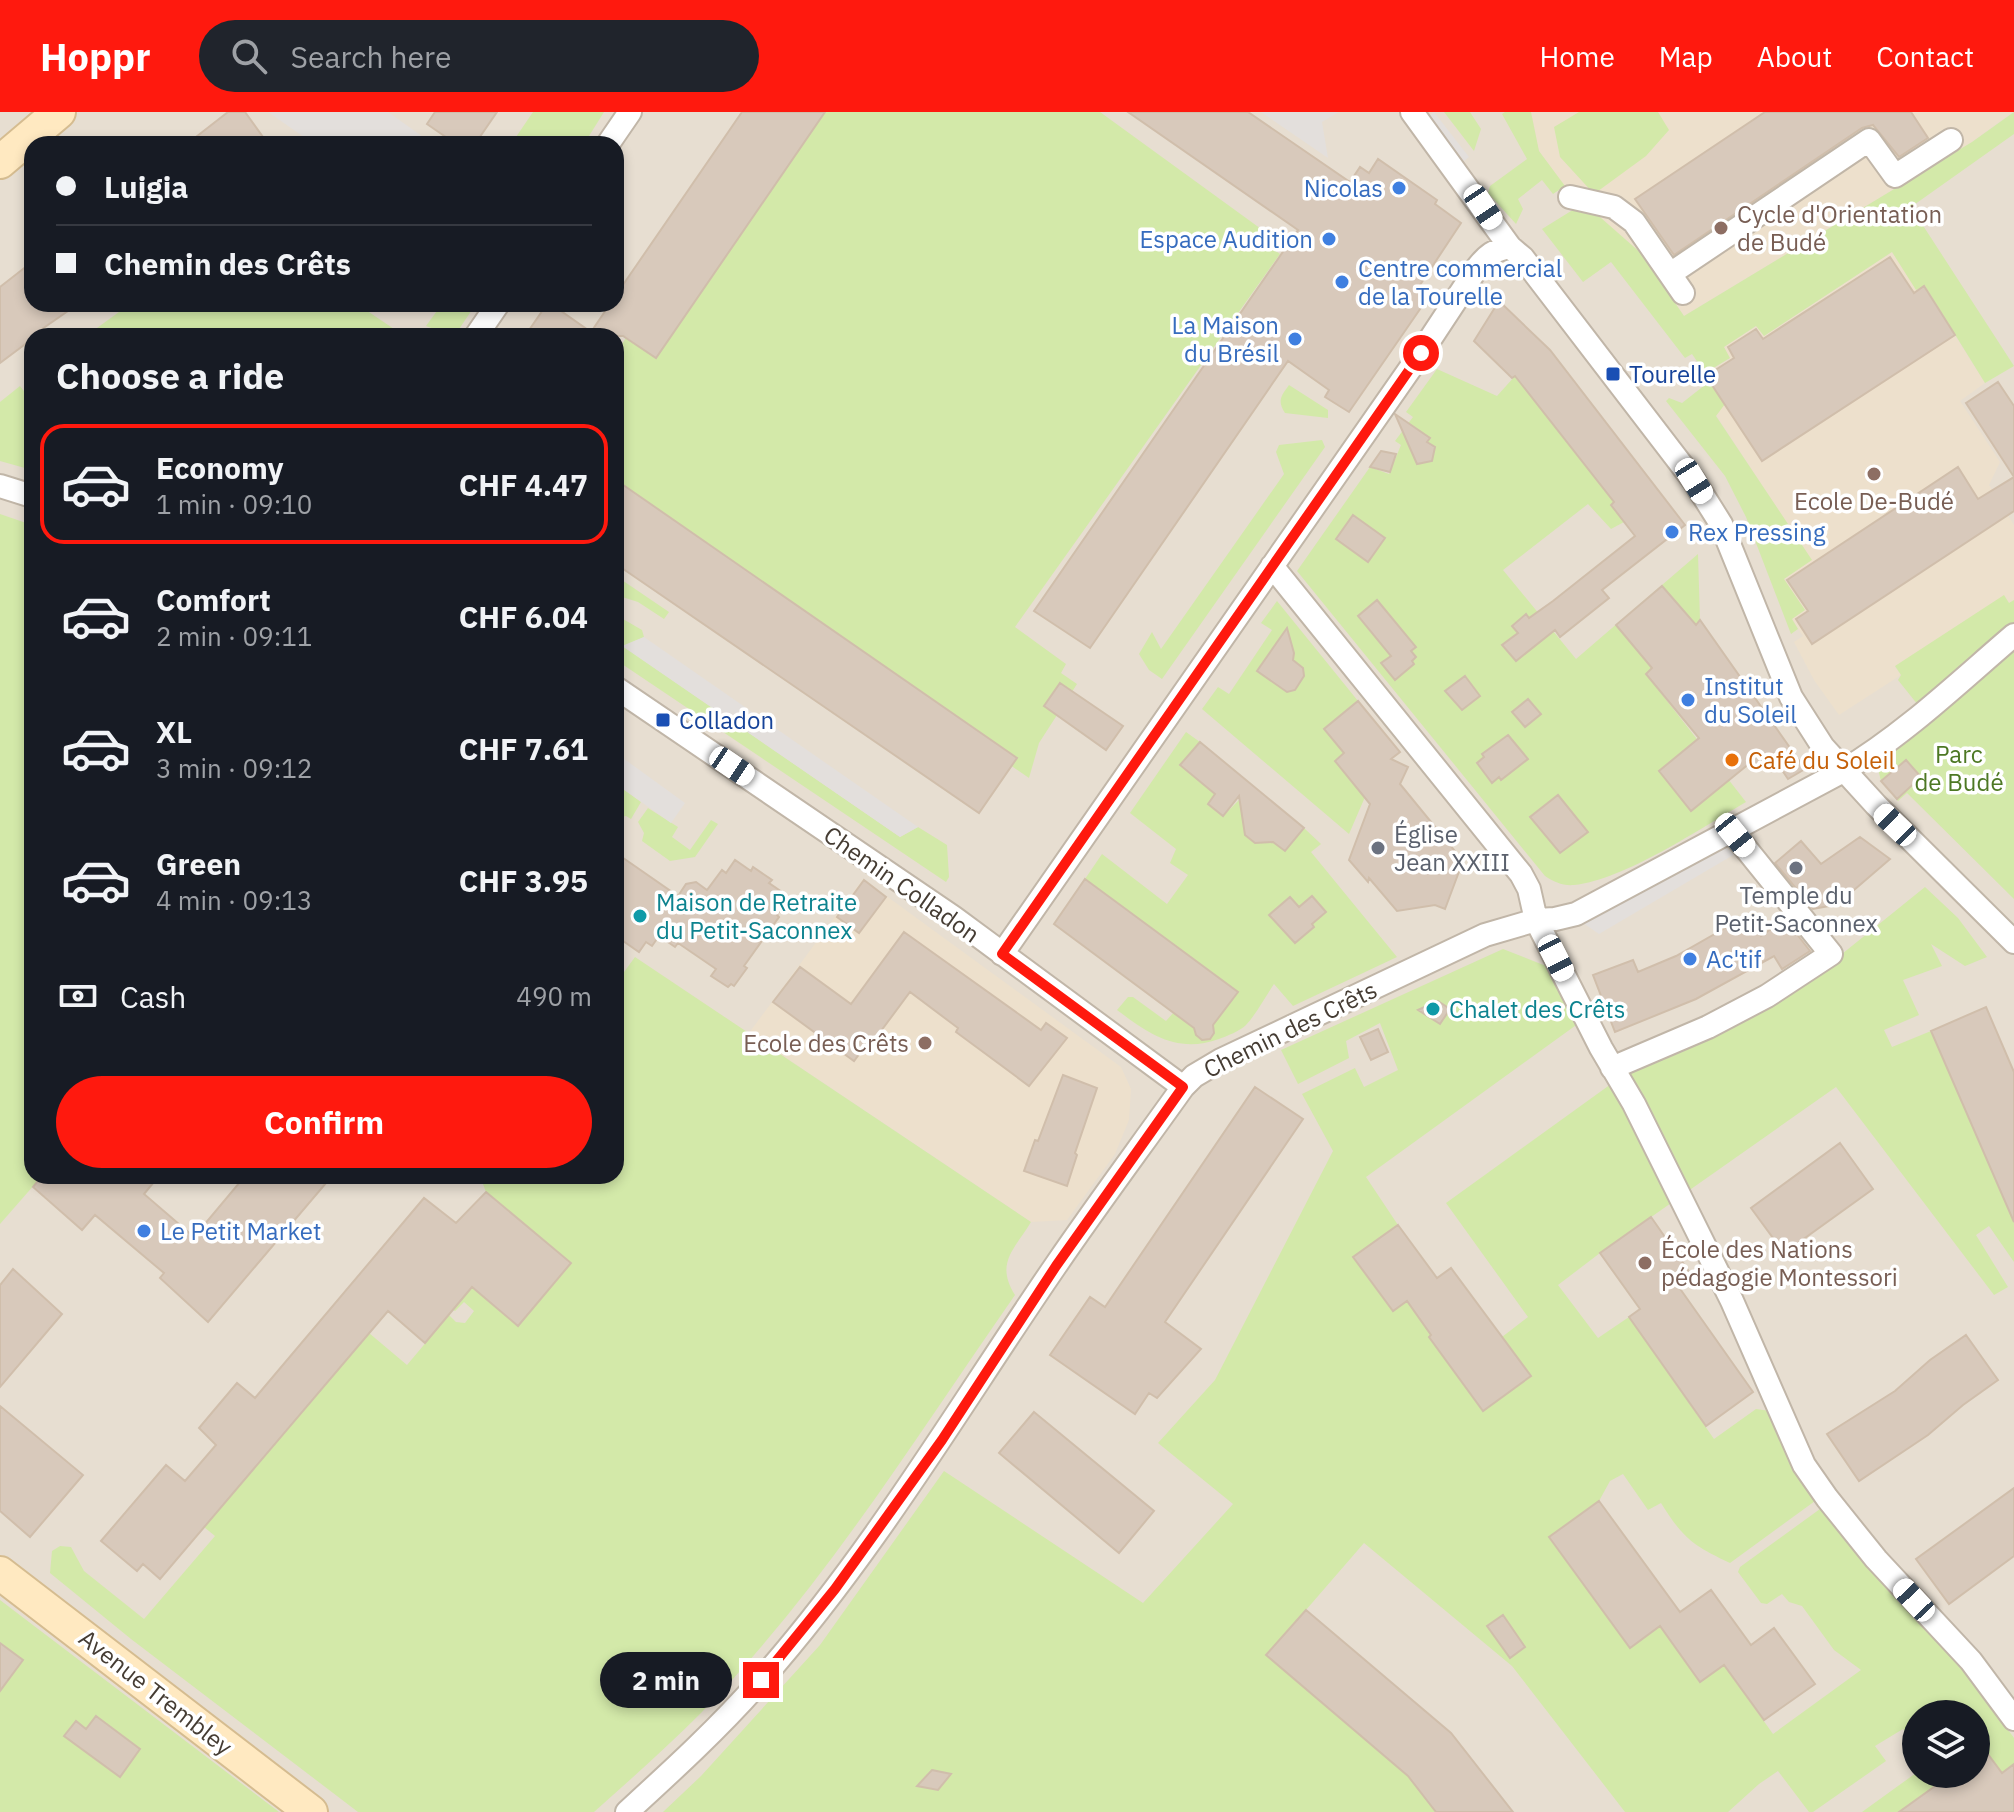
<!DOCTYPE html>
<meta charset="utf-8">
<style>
:root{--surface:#171b24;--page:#20242c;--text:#f1f3f6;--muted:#9ea1a6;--line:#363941;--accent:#ff190e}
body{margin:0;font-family:"IBM Plex Sans",sans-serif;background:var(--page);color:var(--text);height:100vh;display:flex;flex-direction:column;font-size:30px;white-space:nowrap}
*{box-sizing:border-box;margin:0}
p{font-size:26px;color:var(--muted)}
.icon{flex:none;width:44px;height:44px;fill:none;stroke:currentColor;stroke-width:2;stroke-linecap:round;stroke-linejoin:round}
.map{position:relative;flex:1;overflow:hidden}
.details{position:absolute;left:24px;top:216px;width:600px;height:856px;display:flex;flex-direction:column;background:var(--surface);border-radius:24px;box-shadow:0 4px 12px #0003}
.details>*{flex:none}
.top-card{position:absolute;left:24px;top:24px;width:600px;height:176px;border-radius:24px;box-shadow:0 4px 12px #0003;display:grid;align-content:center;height:176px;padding:0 32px;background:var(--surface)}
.buttons{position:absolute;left:1902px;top:1588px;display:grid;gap:16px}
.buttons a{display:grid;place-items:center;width:88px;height:88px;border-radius:50%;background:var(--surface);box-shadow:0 4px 12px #0003;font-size:40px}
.end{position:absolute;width:36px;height:36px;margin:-18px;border:10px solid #ff190e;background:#fff;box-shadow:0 0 0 4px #fff}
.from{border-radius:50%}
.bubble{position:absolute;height:56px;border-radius:28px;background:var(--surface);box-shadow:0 4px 12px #0003;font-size:26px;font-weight:700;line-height:56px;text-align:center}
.car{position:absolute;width:24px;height:48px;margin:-24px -12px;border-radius:10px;box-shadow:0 0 6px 2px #0007;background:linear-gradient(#fff 24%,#345 0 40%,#fff 0 76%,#345 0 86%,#fff 0)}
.top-card b{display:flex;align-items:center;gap:28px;height:76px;font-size:30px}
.top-card b+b{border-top:2px solid var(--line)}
.top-card i{width:20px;height:20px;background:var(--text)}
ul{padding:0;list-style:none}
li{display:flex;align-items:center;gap:24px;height:120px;margin:0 16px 12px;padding:0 16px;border:4px solid transparent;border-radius:24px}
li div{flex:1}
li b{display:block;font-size:30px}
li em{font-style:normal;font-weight:700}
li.selected{border-color:var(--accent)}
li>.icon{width:72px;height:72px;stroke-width:1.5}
h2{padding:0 32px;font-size:36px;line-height:96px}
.pay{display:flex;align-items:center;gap:20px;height:88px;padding:0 32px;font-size:30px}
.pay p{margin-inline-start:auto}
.cta{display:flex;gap:16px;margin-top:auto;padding:16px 32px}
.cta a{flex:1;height:92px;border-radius:48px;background:var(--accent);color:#fff;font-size:32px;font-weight:700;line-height:92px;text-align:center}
header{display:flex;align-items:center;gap:48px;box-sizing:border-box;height:112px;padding:0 40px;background:var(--accent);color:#fff}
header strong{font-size:38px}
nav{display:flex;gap:44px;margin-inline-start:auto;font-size:28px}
.search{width:560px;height:72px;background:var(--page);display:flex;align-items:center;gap:20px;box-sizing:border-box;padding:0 28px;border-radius:44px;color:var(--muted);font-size:30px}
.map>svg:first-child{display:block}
.residential{fill:#e7ded1;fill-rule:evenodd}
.education{fill:#ede0cc}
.green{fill:#d3e9a9}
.parking{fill:#e3dfdc}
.building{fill:#d8c9bb;stroke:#d0beab;stroke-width:2}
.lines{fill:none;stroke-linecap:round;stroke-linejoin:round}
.street-casing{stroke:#c1b6a8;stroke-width:26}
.secondary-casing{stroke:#d5bc90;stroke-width:36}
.street{stroke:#fff;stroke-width:22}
.secondary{stroke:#ffe9c1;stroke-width:32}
.route{stroke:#ff190e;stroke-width:10}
.shop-dot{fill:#3f7fe0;stroke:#fff;stroke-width:3}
.education-dot{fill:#8d6e63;stroke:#fff;stroke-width:3}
.transit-dot{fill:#1a4fb4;stroke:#fff;stroke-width:3}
.food-dot{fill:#e8710a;stroke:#fff;stroke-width:3}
.worship-dot{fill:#6b7280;stroke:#fff;stroke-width:3}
.culture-dot{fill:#0f9aa8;stroke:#fff;stroke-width:3}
.labels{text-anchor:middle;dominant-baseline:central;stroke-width:7;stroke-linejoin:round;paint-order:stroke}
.shop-label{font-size:24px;fill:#366cbe;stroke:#fff;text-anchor:start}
.education-label{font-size:24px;fill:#785e54;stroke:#fff;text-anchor:start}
.transit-label{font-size:24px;fill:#164399;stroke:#fff;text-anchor:start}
.park-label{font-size:24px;fill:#4d7824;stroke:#fff}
.food-label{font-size:24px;fill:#c56008;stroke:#fff;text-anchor:start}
.worship-label{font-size:24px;fill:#5b616d;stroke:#fff;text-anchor:start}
.street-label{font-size:24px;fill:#453c33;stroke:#fff}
.culture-label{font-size:24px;fill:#0d838f;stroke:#fff;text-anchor:start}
</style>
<header>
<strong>Hoppr</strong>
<div class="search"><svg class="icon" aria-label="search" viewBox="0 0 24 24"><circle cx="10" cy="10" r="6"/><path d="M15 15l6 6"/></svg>Search here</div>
<nav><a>Home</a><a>Map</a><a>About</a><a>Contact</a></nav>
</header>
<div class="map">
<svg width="2014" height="1700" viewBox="0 0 2014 1700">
<rect width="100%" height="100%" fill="#f3ece3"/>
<path class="residential" d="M0,0H2014V1700H0ZM32,32H616V192H32ZM32,224H616V1064H32ZM1916,1602H1976V1662H1916Z"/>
<path class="education" d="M1531,0H2013L1972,30L1684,204L1642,142L1564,74L1539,39Z
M1892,140L1916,177L1924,174L1985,271L1960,289L2000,350L1989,373L2014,413V488L2009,491L2004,484L1895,555L1901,563L1839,603L1814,568L1794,530L1803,524L1792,507L1784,467L1811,448L1716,303L1720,299L1705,261L1730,247L1723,235L1757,214L1764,224Z
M863,767L1121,955L1131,977L1129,1008L1115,1042L1067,1108L1031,1110L749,921Z"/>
<path class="green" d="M533,0H604L584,32H517L516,25Z
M825,0H1100L1268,122L1263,130L1280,142L1015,515L1066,552L1061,561L1077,572L1039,631L1029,666L616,381V241L626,226L656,246Z
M1444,0H1470L1481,17L1474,39Z
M1505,0H1531L1539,39L1565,74L1553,82L1542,68L1518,87L1523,97L1516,112L1488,81L1490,74L1527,47L1502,2Z
M1579,0H1658L1669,18L1646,44L1594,82L1560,45L1554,15Z
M2014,0V22L1911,95L2014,254L1985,271L1925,174L1916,178L1892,140L1764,224L1756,214L1724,235L1730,246L1705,261L1692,242L1685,246L1611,150L1583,170L1542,117L1584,91L1642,142L1684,204L1972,30Z
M130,192H357L397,219L414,224H86Z
M442,192H476L457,220L445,221L426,214Z
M1437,257L1497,284L1515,264L1614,390L1611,393L1624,410L1611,417L1588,392L1503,458L1576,547L1698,442L1700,508L1646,562L1746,690C1701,716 1624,768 1574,773C1563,774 1554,770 1545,764L1297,459L1370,355L1389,362L1401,333L1395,329L1413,305L1406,300Z
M1710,269L1725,292L1716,304L1812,448L1784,467L1805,498L1792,507L1798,517L1791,522L1746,405L1725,364L1666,289L1669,286L1682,291Z
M1289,273L1328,298V306L1285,301C1277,289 1281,284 1289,273Z
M20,274L27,283L32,279V358L0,349V290Z
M1322,328L1325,335L1162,567L1149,558L1139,542L1152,520L1161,537L1284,362L1276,340L1279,333Z
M0,402L32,413V1064H42L0,1112Z
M616,464L669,500L664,507L638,490L616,483Z
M2004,483L2009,491L2014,488V787L1907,681L1898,689L1881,669L1877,653L1930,608L1898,568L1901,563L1895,554Z
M1277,489L1358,589L1324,617L1344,641L1335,649L1365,685L1349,722L1202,597L1218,575L1229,582L1272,518L1261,511Z
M616,503L642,518L644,525L623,534L900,725L918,715L947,733L949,765L946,770L616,548Z
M1186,620L1200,630L1181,653L1215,682L1209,693L1223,704L1240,687L1251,712L1285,739L1304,716L1321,732L1311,740L1397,845L1293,894L1274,872C1265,885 1257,901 1246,913C1240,919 1227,924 1219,927C1177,942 1149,922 1117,898L1128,885H1133L1166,909L1174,900L1194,916L1196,923L1202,928L1209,927L1214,921L1213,913L1238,880L1085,767L1102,742L1167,792L1188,763L1170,751L1176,737L1130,701Z
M616,672L641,690L631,707L626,704L616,706Z
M648,696L678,715L672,725L690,738L711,708L718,712L695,745L670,749L642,729L644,721L638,710Z
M1925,775L1958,806L1987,845L1965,854L1931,832L1942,854L1903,868L1919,903L1884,918L1892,935L1931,919L2014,1106V1150L1989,1114L1976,1123L2008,1175L1994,1183L1836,975L1600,1141L1558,1173L1598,1226L1629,1205L1714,1327L1756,1297L1770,1299L1815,1389L1730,1451C1692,1433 1683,1426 1661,1391L1648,1398L1623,1362L1610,1369L1599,1389L1549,1426L1631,1536L1660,1514L1700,1570L1724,1553L1773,1622L1861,1558L1834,1538L1802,1494L1789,1490L1782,1482L1767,1492L1761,1491L1738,1460L1740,1455L1820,1397H1827L1957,1548L2014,1626V1652L2002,1661L1976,1645V1602H1916V1634L1903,1617L1875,1634L1886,1649L1813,1700H1809L1778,1659L1759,1672L1728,1700H1625L1512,1554L1364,1431L1267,1543L1408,1664L1436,1700H663L701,1664L820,1533L944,1359L1143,1491L1233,1392L1158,1331L1215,1268L1333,1039L1302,982L1355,956L1364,975L1398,958L1380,911L1346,929L1349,946L1298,972L1281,938L1503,837L1551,856L1579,911L1366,1065L1398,1113L1354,1146L1393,1199L1407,1189L1431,1223L1429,1225L1483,1299L1531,1264L1502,1225L1528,1205L1446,1091L1636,954L1837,846Z
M635,845L1031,1110C1014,1138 995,1151 1015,1183C916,1325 823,1476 701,1601C667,1635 630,1668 594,1700H358L131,1527L50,1461L52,1439L60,1434L71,1435L84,1459L144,1507L215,1424L204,1415L369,1221L407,1253L449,1203L456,1210L465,1211L474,1199L464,1190L455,1199L453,1198L472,1175L518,1214L571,1151L486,1080L480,1064H616V871Z
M0,1488L279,1700H0Z
M1916,1661L1952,1662L1899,1700H1862Z"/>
<path class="parking" d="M268,0H388L433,32H314Z
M1261,0H1339L1322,10L1328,46Z
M1434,0L1469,45L1464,49L1429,4Z
M644,525L918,715L900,725L622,534Z
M616,641L685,691L671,711L616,672Z
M1719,731L1735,742L1599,822L1580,809Z"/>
<path class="building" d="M228,0H245L268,32H187Z
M435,0H497L475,32H456L427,12Z
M742,0H825L656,246L623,224H525L547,192H551L591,220L610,192H616V183Z
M1128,0H1248L1350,70L1360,55L1369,61L1378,47L1437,88L1435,92L1461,111L1416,179L1427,187L1349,300L1325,285L1329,278L1288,249L1090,536L1034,499L1298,118Z
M1765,0H1911L1928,26L1899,45L1873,13L1862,16L1674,143L1635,87Z
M1890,145L1914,181L1924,174L1955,223L1762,349L1706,264L1734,246L1728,235L1756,217L1763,227Z
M32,150V192H78L32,224V227L0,251V175Z
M1499,189L1550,238L1685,413L1602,478L1609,486L1560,525L1555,518L1516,549L1502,533L1518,521L1512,514L1526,502L1529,506L1553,489L1635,424L1611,393L1614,390L1515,264L1512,266L1474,229Z
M1998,270L2014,294V365L1966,291Z
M1395,302L1430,326L1427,330L1435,335L1432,349L1417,352Z
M1381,339L1396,342L1390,360L1370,355Z
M1958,355L1978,387L2014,365V399L1812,532L1796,507L1808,499L1787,468Z
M616,368L1017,646L979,701L616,452Z
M1353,403L1385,426L1368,450L1336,427Z
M1662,474L1696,513L1700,508L1805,657L1788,667L1773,645L1755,658L1750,651L1691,699L1659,659L1699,626L1646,562L1652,556L1616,513Z
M1377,488L1416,535L1411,539L1416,545L1412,549L1414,552L1395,568L1381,551L1391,544L1358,504Z
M1287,516L1294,541L1293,548L1303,556L1304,564L1295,578L1287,580L1257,559Z
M1465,564L1480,584L1462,598L1445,579Z
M1060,571L1123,614L1106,638L1044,594Z
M1528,587L1541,602L1525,615L1512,600Z
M1358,589L1400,640L1391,647L1408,655L1400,672L1463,749L1445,797L1435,793L1397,799L1369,766L1368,770L1349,748L1370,692L1335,649L1344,641L1324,617Z
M1508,623L1528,647L1501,668L1499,665L1492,671L1477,651L1484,645L1482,642Z
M1200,630L1304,716L1285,739L1273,730L1255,731L1245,723L1239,684L1223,704L1208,692L1215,682L1180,653Z
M1906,648L1921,665L1897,687L1881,669Z
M1558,683L1588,720L1560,741L1530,705Z
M1860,725L1890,747L1847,784L1845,781L1829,794L1813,797L1775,751L1801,729L1821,752Z
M616,741L678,784L686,772L696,770L707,778L722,758L726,761L735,748L751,759L753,755L772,768L769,771L785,782L776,796L780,798L777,803L779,805L744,854L747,856L734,874L731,872L728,875L711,864L716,857L678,831L675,835L659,824L652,834L646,830L639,840L616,824Z
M1085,767L1238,880L1213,913L1214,921L1210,927L1202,928L1196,923L1194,916L1054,812Z
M864,768L886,785L859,821L837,805Z
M1312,784L1326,800L1312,812L1314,815L1295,831L1269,803L1290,785L1299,795Z
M1748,803L1761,824L1785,807L1810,839L1782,857L1774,844L1696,887L1615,920L1593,863L1633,848L1638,860L1676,844Z
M904,820L1041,918L1046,911L1067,926L1029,974L956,920L958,916L910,880L872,931L869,929L854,949L773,890L800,855L851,892Z
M1438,889L1450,897L1440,912L1418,898Z
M1986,895L2014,960V1110L1931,919Z
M1378,917L1388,940L1371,948L1360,925Z
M1063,963L1097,976L1075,1041L1077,1043L1067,1074L1024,1059L1035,1028L1038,1029Z
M1255,975L1303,1007L1165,1210L1201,1237L1157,1286L1149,1281L1135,1302L1050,1243L1090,1185L1105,1195Z
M1840,1031L1873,1077L1784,1141L1751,1096Z
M42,1064H159L144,1082L194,1125L245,1064H332L208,1210L160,1166L164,1161L95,1103L82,1118L33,1075Z
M486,1080L571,1151L518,1214L472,1175L425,1231L388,1199L160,1467L143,1452L137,1459L101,1429L166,1353L185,1369L216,1333L199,1316L237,1271L255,1286L424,1086L456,1111Z
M1651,1105L1690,1161L1676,1171L1753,1280L1706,1314L1629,1205L1640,1197L1600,1141Z
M1398,1113L1437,1166L1451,1156L1531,1264L1483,1299L1429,1225L1431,1223L1407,1189L1393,1199L1353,1145Z
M13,1157L62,1202L0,1275V1173Z
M1966,1223L1998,1268L1963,1293L1928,1323L1859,1369L1827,1322L1895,1279L1930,1248Z
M0,1294L83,1363L30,1425L0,1399Z
M1034,1300L1154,1399L1119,1441L999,1341Z
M2014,1376V1444L1949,1492L1916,1447Z
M1599,1389L1680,1500L1711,1478L1751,1533L1774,1516L1815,1572L1764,1608L1724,1553L1700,1570L1660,1514L1630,1536L1549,1425Z
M1306,1498L1451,1621L1513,1700H1436L1408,1664L1266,1543Z
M1503,1503L1525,1535L1510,1546L1487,1514Z
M0,1531L23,1548L0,1579Z
M96,1604L140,1637L120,1665L64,1624L76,1609L86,1617Z
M1976,1626L2002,1661L2014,1652V1700H1899L1952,1662H1976Z
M932,1658L951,1662L938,1678L917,1674Z"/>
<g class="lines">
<defs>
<path id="street" d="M1412,0L1510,135L1523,146L1694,369L1721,412L1791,585L1823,635L1876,693L2014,830
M608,32L630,0
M1570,85L1614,95L1634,110L1683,181
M1670,162L1869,28L1895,64L1951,28
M476,224L498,192
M0,374L32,384
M1272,454L1521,762L1529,777L1536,808L1601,936L1634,992L1732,1189L1804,1353L1827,1386L1876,1447L1971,1549L2014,1607
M616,576L953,805L1183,975
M1002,842L1421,241L1477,156C1487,143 1494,138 1510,135
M1612,956L1708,915L1767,884L1831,842L1731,718
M627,1700C673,1658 720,1615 761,1568C874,1440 960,1293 1056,1153C1097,1093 1141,1034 1183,975L1194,964L1221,948L1485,823L1536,808L1555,807L1576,802L1843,659C1905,622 1959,570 2014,523"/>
<path id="secondary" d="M0,50L59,0
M0,1461L311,1700"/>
</defs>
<use href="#street" class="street-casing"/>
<use href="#secondary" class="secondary-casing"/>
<use href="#street" class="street"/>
<use href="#secondary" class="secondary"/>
</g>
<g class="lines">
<path class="route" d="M761,1568L835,1477L942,1328L1056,1154L1183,975L1002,842L1421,241"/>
</g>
<g class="shop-dot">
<circle cx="1399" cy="76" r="8"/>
<circle cx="1329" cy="127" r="8"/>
<circle cx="1342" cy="170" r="8"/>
<circle cx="1295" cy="227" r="8"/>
<circle cx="1672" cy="420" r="8"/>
<circle cx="1688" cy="588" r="8"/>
<circle cx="1690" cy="847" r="8"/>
<circle cx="144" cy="1119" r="8"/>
</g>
<g class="education-dot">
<circle cx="1721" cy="116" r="8"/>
<circle cx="1874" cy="362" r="8"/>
<circle cx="925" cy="931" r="8"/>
<circle cx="1645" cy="1151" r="8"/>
</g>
<g class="transit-dot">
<rect x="1605" y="254" width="16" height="16" rx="4"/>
<rect x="655" y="600" width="16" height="16" rx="4"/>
</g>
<circle class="food-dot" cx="1732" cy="648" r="8"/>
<g class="worship-dot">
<circle cx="1378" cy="736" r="8"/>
<circle cx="1796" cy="756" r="8"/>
</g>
<g class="culture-dot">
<circle cx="640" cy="804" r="8"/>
<circle cx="1433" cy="897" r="8"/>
</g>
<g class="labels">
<g class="shop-label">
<text x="1383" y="76" text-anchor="end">Nicolas</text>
<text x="1313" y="127" text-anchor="end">Espace Audition</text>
<text x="1358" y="156">Centre commercial<tspan x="1358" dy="28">de la Tourelle</tspan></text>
<text x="1279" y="213" text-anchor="end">La Maison<tspan x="1279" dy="28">du Brésil</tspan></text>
<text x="1688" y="420">Rex Pressing</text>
<text x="1704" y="574">Institut<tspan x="1704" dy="28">du Soleil</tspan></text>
<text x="1706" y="847">Ac'tif</text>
<text x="160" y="1119">Le Petit Market</text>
</g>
<g class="education-label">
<text x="1737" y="102">Cycle d'Orientation<tspan x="1737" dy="28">de Budé</tspan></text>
<text x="1874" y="389" text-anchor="middle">Ecole De-Budé</text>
<text x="909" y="931" text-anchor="end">Ecole des Crêts</text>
<text x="1661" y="1137">École des Nations<tspan x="1661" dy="28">pédagogie Montessori</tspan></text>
</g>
<g class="transit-label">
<text x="1629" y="262">Tourelle</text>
<text x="679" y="608">Colladon</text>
</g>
<g class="park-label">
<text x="1959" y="642">Parc<tspan x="1959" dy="28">de Budé</tspan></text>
</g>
<g class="food-label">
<text x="1748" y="648">Café du Soleil</text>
</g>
<g class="worship-label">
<text x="1394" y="722">Église<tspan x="1394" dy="28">Jean XXIII</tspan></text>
<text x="1796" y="783" text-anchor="middle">Temple du<tspan x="1796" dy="28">Petit-Saconnex</tspan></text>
</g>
<g class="street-label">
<text transform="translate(902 772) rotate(35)">Chemin Colladon</text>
<text transform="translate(1290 917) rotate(-26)">Chemin des Crêts</text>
<text transform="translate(156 1580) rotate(38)">Avenue Trembley</text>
</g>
<g class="culture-label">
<text x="656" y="790">Maison de Retraite<tspan x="656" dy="28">du Petit-Saconnex</tspan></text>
<text x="1449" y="897">Chalet des Crêts</text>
</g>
</g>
</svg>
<div class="buttons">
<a><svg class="icon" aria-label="layers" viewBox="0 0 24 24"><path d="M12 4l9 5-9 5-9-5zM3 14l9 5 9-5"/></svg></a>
</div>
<i class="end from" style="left:1421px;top:241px"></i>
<i class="end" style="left:761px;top:1568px"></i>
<div class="bubble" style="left:600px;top:1540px;width:132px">2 min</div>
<i class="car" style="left:1483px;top:95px;rotate:146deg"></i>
<i class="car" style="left:1694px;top:369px;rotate:148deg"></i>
<i class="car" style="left:732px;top:654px;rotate:124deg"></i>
<i class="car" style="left:1895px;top:713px;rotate:314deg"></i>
<i class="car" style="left:1735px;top:723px;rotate:141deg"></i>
<i class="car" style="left:1556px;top:846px;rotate:153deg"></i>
<i class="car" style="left:1914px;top:1488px;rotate:317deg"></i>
<div class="top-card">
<b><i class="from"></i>Luigia</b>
<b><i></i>Chemin des Crêts</b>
</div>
<section class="details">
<h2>Choose a ride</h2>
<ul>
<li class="selected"><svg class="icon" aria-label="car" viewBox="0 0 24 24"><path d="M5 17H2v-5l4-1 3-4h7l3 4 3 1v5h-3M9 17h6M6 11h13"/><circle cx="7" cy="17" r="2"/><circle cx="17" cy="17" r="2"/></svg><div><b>Economy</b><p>1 min · 09:10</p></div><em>CHF 4.47</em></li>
<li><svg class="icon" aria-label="car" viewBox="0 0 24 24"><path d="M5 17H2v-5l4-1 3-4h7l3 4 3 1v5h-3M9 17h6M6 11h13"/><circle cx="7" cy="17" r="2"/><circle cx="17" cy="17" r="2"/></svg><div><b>Comfort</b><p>2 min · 09:11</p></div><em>CHF 6.04</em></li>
<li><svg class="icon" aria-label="car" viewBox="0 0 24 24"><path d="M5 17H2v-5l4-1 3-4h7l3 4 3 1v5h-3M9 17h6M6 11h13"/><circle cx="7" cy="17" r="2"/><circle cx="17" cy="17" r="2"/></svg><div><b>XL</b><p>3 min · 09:12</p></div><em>CHF 7.61</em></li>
<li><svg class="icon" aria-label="car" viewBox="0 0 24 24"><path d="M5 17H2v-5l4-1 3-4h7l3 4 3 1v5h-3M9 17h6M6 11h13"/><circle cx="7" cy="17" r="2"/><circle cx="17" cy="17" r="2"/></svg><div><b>Green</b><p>4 min · 09:13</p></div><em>CHF 3.95</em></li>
</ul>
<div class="pay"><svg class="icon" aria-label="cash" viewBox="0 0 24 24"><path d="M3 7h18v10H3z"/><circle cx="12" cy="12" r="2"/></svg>Cash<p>490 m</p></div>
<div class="cta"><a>Confirm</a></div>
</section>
</div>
